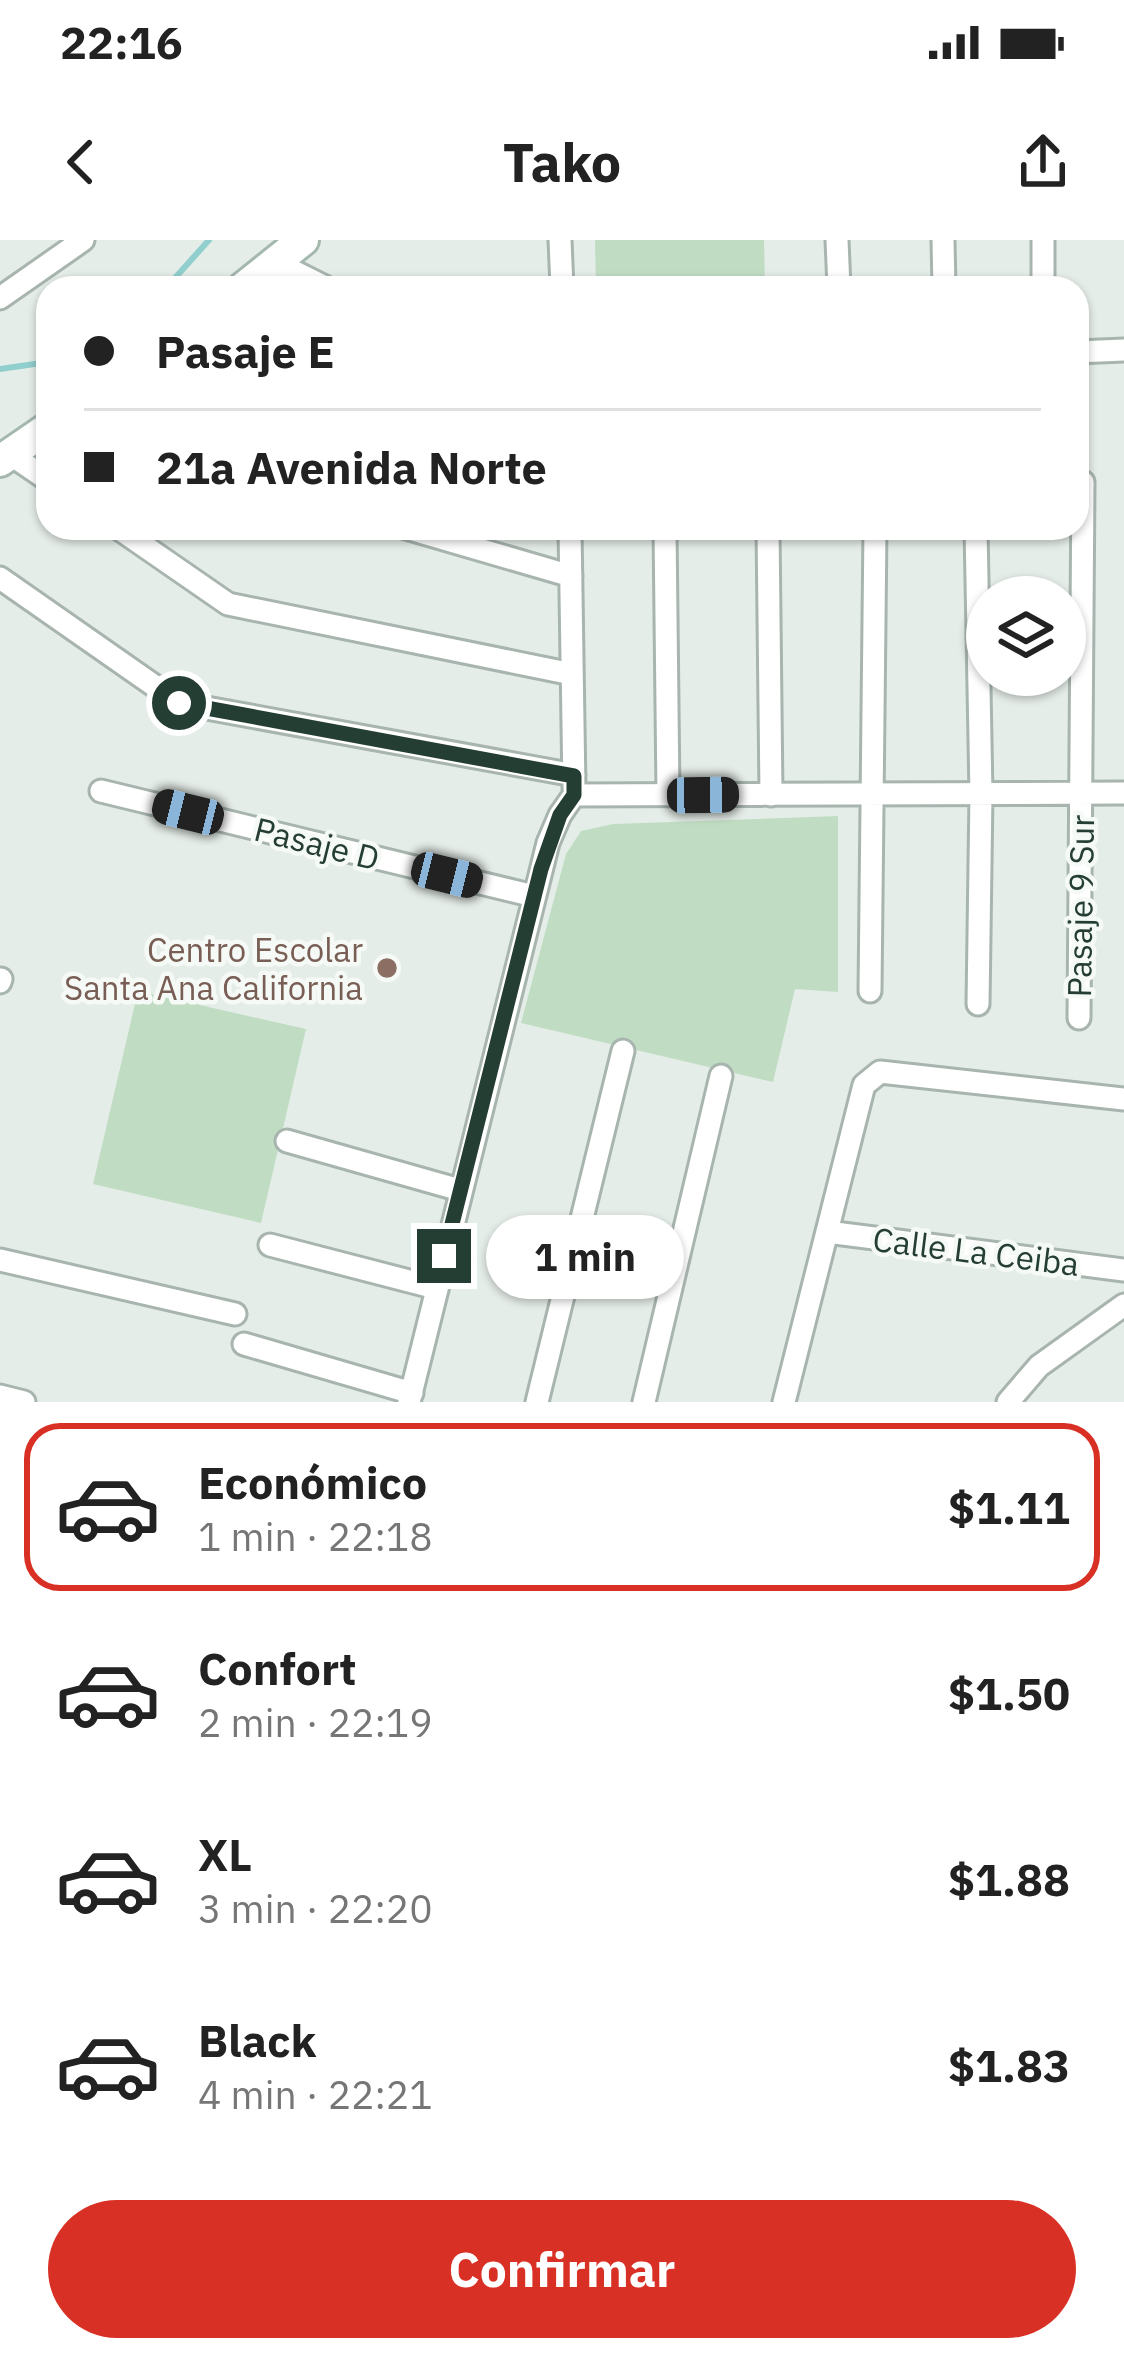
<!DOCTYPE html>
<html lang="es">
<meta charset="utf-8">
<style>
:root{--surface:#fff;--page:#f6f6f6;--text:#222;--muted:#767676;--line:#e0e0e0;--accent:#d93025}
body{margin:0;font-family:"IBM Plex Sans",sans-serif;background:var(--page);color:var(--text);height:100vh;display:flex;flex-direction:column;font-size:45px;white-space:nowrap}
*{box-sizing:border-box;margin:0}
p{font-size:39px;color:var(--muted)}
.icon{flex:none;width:66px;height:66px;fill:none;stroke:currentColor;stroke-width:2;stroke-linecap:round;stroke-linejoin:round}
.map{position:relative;height:1162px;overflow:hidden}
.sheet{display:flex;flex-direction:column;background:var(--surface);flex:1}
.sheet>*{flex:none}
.top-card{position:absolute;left:36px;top:36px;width:1053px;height:264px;border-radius:36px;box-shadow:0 3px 9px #0004;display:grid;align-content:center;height:264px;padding:0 48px;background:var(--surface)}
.controls{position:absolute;left:966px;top:336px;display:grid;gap:24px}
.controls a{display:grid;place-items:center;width:120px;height:120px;border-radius:50%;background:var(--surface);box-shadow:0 3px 9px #0004;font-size:60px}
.end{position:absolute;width:54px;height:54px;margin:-27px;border:15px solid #253e34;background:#fff;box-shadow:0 0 0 6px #fff}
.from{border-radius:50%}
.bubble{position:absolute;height:84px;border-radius:42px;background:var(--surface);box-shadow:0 3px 9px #0004;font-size:39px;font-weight:700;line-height:84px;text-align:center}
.car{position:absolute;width:36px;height:72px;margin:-36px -18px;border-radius:15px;box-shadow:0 0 9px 3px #0007;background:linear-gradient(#222 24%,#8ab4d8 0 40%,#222 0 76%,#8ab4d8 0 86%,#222 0)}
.top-card b{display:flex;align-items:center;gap:42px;height:114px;font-size:45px}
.top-card b+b{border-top:3px solid var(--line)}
.top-card i{width:30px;height:30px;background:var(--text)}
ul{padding:21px 0 0;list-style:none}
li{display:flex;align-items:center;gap:36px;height:168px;margin:0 24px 18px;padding:0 24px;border:6px solid transparent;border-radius:36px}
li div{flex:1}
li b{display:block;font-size:45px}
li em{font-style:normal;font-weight:700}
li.on{border-color:var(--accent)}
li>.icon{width:108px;height:108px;stroke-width:1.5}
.primary-button{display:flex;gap:24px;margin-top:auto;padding:24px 48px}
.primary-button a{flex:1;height:138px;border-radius:72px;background:var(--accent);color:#fff;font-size:48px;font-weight:700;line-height:138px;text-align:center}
.status{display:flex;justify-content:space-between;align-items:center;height:84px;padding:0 60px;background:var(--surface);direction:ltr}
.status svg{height:33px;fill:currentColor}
header{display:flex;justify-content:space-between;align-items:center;height:156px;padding:0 48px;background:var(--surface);font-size:54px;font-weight:700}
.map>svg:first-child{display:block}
.green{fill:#c0ddc3}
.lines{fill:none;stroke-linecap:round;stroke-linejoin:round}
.stream{stroke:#91cece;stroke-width:6}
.street-casing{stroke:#a8b5ae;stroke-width:27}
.secondary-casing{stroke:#a4b8ae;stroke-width:36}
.street{stroke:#fff;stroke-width:21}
.secondary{stroke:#fff;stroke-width:30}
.route{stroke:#253e34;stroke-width:15}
.education-dot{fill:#8d6e63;stroke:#f6faf7;stroke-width:4.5}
.labels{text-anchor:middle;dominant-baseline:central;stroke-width:9;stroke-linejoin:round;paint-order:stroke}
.street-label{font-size:33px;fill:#253e34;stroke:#f6faf7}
.education-label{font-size:33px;fill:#785e54;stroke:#f6faf7;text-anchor:end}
</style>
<div class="status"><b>22:16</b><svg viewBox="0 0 49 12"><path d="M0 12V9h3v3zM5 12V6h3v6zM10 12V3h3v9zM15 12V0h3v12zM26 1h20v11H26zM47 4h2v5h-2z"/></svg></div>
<header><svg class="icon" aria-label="back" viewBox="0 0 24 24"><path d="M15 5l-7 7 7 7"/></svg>Tako<svg class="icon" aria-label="share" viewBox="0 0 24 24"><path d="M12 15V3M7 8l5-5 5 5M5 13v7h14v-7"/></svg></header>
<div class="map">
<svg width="1124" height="1162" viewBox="0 0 1124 1162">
<rect width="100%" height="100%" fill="#e5ede8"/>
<path class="green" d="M595,0H764L765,48H596Z
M838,576V752L795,749L773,842L521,783L566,614L581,591L613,584Z
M138,751L306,789L261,983L93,944Z"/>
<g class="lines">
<path class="stream" d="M166,48L209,0
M0,129L48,122"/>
<defs>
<path id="street" d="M560,0L562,48
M837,0L839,48
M943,0L944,48
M275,22L327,48
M1043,48V0
M0,58L83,0
M1077,112L1124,110
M10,214L48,240
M118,288L228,364L572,434
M406,288L571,336
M570,288L574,549
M665,288L668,555
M768,288L771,555
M976,288L981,554L978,764
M0,338L179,463L574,535
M101,551L534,656
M574,555L1124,553
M0,742L1,739
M870,751L875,288
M1079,778L1083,242
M287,901L460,950
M827,992L1124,1030
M270,1005L436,1048
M0,1020L235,1074
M244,1104L412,1153
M0,1156L24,1162
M409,1162L548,603L560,575L574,555
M537,1162L623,811
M644,1162L721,836
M784,1162L864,845L880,832L1124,859
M1008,1162L1039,1126L1124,1065"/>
<path id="secondary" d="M243,48L303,0
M0,221L48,188"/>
</defs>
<use href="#street" class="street-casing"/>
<use href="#secondary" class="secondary-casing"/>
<use href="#street" class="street"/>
<use href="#secondary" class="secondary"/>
</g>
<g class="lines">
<path class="route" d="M179,463L574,536V555L560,575L541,629L444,1016"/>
</g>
<circle class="education-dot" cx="387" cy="728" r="12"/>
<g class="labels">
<g class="street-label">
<text transform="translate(317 603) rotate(14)">Pasaje D</text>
<text transform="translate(1080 666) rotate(-89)">Pasaje 9 Sur</text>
<text transform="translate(976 1011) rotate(7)">Calle La Ceiba</text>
</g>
<g class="education-label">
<text x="363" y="709">Centro Escolar<tspan x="363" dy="38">Santa Ana California</tspan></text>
</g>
</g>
</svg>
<div class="controls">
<a><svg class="icon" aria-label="layers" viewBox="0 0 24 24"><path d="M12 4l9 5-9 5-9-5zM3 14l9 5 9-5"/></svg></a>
</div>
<i class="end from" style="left:179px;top:463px"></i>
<i class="end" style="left:444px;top:1016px"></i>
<div class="bubble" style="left:486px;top:975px;width:198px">1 min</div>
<i class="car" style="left:703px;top:555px;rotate:89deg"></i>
<i class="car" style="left:188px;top:572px;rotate:284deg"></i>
<i class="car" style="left:447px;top:635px;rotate:104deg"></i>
<div class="top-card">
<b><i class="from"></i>Pasaje E</b>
<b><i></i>21a Avenida Norte</b>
</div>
</div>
<section class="sheet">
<ul>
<li class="on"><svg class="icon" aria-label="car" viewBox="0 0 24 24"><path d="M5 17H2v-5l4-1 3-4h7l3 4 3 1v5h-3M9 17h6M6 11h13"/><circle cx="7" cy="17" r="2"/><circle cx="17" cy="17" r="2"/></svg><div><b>Económico</b><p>1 min · 22:18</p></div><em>$1.11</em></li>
<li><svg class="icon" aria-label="car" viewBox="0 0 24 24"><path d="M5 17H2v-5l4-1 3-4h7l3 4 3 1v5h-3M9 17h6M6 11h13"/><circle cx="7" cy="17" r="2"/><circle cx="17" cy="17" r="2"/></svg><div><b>Confort</b><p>2 min · 22:19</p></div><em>$1.50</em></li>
<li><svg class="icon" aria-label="car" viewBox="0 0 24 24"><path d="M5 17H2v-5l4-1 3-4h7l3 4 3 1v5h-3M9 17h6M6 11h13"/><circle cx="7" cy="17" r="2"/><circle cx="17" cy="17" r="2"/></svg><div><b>XL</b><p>3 min · 22:20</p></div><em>$1.88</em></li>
<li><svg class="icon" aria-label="car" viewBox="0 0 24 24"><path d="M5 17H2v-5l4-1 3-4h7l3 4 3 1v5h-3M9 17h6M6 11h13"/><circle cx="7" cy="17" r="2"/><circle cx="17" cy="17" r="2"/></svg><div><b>Black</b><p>4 min · 22:21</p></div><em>$1.83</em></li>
</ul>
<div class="primary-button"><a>Confirmar</a></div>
</section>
